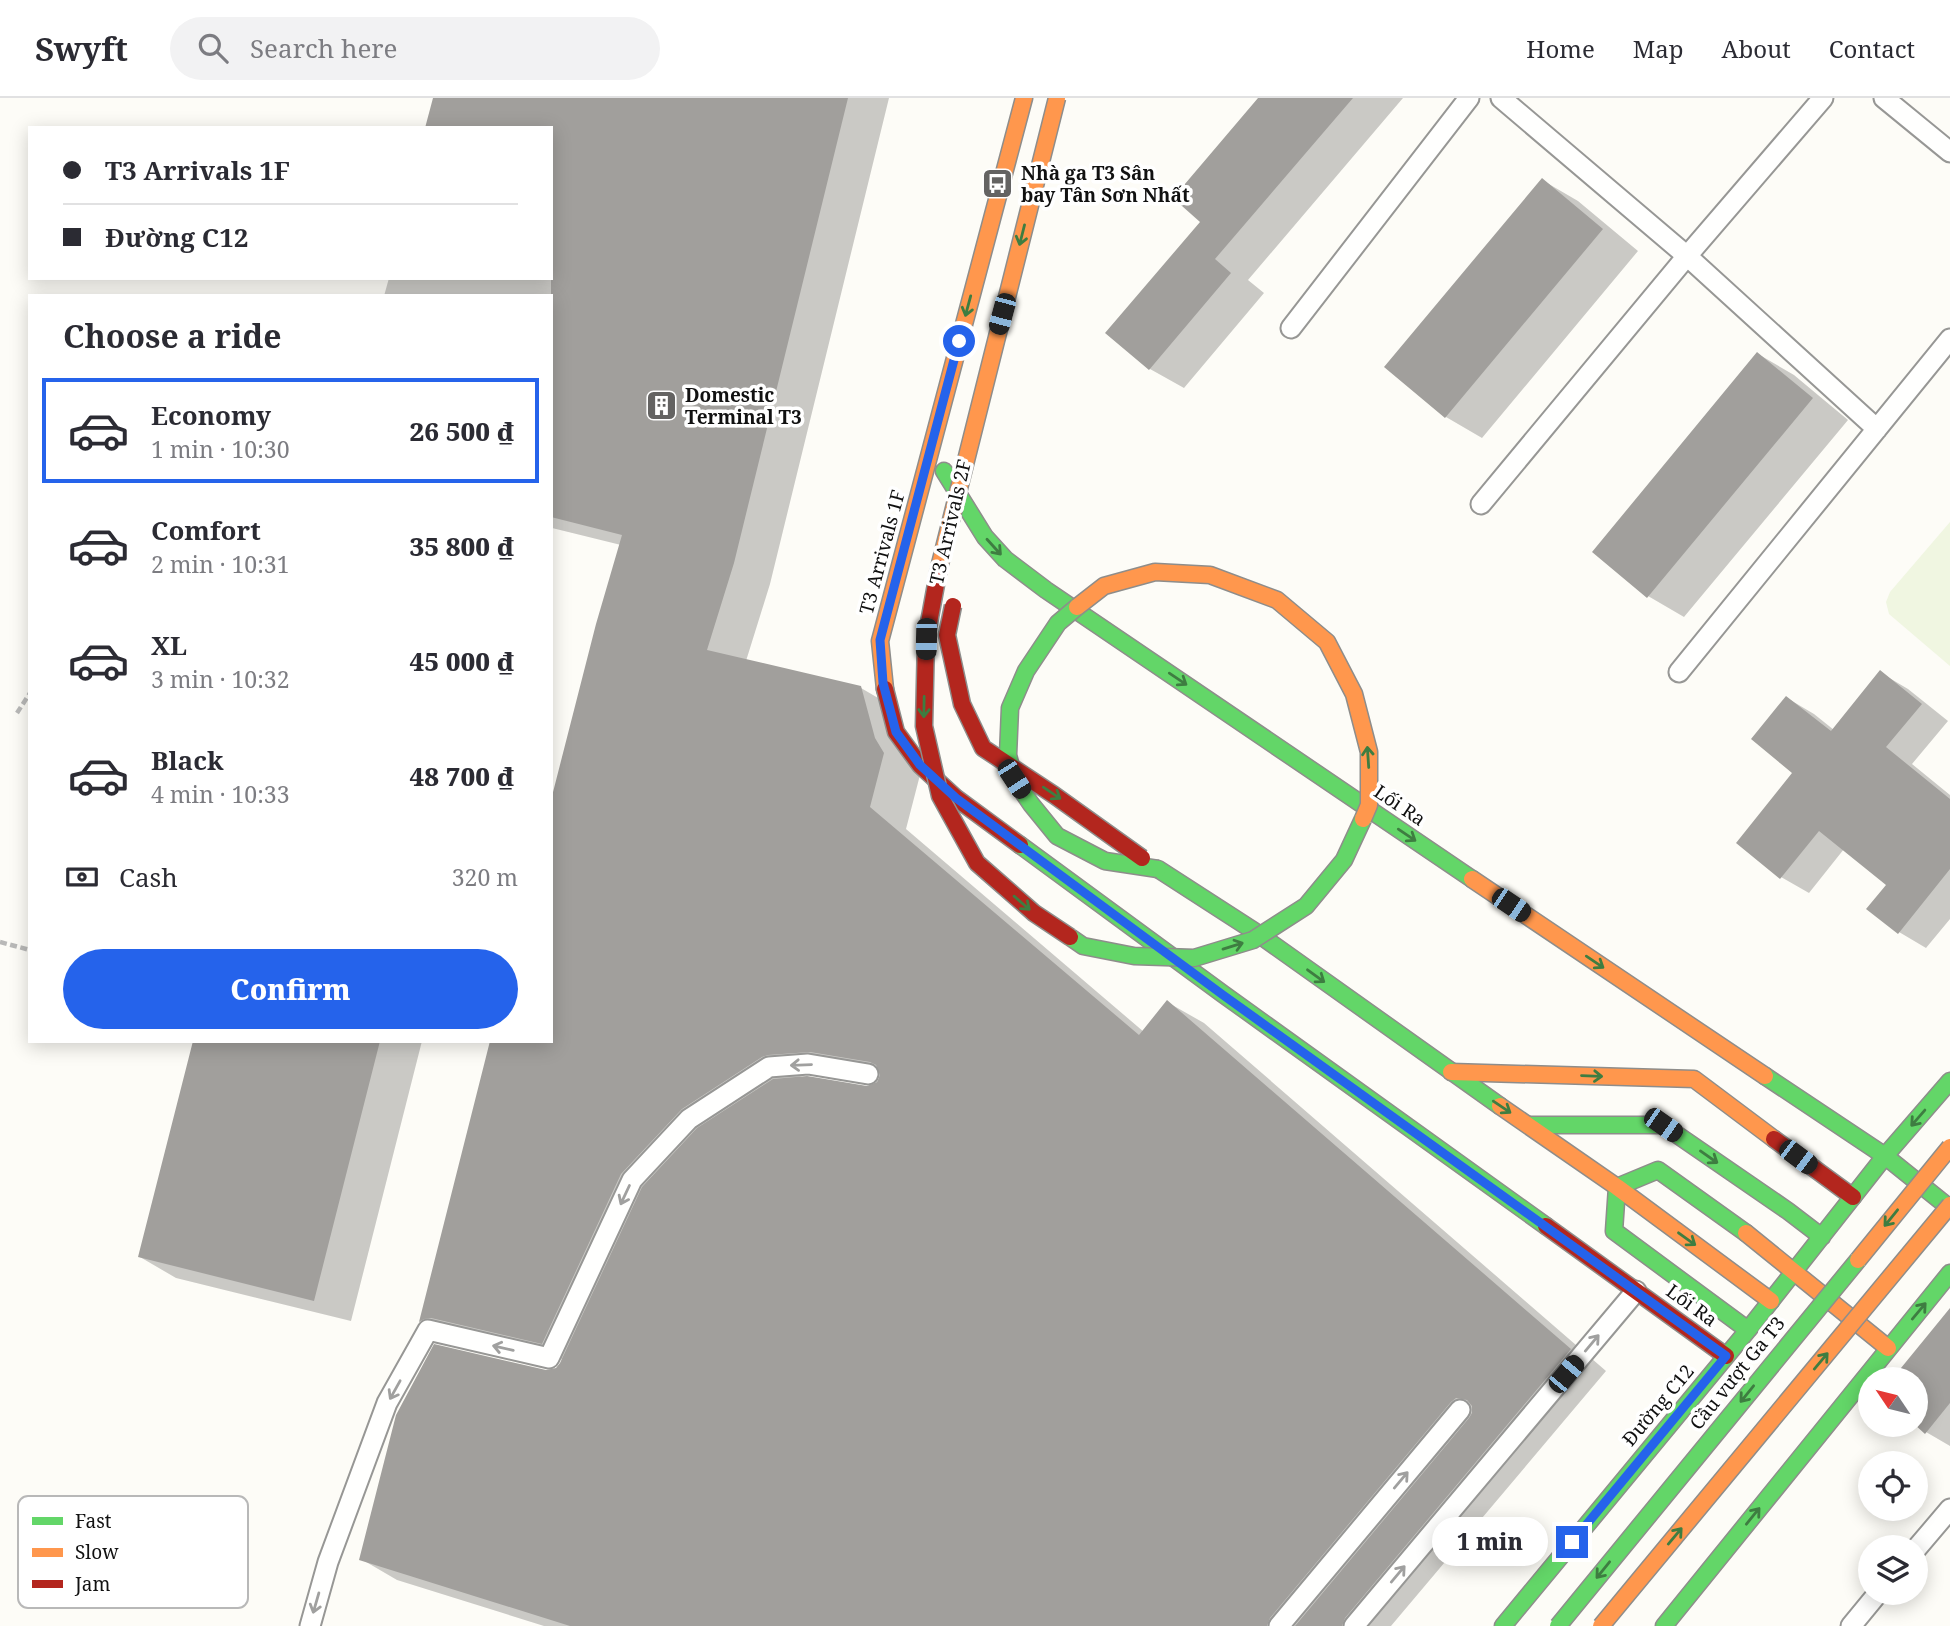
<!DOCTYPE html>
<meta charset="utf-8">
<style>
:root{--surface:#fff;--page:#f2f2f3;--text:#2b2b33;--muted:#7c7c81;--line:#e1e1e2;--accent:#2563eb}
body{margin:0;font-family:"Noto Serif",serif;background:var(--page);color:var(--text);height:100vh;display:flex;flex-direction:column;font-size:26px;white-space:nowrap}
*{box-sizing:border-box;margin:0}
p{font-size:23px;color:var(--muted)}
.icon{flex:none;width:38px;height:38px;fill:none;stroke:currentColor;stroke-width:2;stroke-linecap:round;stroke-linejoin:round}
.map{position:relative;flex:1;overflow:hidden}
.side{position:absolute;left:28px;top:196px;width:525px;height:749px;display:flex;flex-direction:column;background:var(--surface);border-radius:0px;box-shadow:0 4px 18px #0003}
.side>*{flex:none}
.hud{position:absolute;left:28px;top:28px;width:525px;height:154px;border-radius:0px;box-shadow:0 4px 18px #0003;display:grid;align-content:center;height:154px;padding:0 35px;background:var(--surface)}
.needle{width:46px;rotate:305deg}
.fabs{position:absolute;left:1858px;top:1269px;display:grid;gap:14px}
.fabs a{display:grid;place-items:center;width:70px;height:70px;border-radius:50%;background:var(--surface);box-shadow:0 4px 18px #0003;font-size:35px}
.end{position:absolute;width:32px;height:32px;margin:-16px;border:9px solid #2563eb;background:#fff;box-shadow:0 0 0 4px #fff}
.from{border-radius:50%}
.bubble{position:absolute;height:49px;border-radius:24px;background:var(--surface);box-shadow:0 4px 18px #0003;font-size:23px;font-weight:800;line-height:49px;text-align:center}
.car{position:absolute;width:21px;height:42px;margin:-21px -10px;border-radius:9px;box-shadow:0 0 5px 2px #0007;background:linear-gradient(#222 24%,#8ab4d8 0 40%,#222 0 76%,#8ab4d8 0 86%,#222 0)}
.hud b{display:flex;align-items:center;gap:24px;height:66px;font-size:26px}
.hud b+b{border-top:2px solid var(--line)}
.hud i{width:18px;height:18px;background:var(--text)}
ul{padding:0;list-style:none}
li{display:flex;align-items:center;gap:21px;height:105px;margin:0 14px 10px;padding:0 21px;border:4px solid transparent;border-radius:0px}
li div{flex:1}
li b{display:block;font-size:26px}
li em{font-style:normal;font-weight:800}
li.on{border-color:var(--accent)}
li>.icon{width:63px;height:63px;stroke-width:1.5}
h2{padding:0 35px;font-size:32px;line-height:84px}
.pay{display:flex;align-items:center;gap:18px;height:77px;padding:0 35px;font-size:26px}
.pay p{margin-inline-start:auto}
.primary-button{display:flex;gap:14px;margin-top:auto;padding:14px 35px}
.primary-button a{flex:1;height:80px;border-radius:42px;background:var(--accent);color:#fff;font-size:28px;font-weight:800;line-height:80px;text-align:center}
header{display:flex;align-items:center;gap:42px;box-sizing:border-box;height:98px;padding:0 35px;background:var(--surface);border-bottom:2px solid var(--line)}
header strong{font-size:33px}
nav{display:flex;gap:38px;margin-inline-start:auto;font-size:24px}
.search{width:490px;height:63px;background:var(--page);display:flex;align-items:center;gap:18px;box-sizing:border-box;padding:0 24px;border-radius:38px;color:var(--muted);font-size:26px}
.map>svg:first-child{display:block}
.pitch{fill:#f0f6e1}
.shadow{fill:#0003;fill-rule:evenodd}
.building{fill:#a19f9c}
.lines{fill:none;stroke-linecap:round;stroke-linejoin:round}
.lane-casing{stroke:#979795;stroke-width:23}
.fast-casing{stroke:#8e8d8b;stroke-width:19}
.slow-casing{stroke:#8e8d8b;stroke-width:19}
.jam-casing{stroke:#8e8d8b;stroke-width:19}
.path{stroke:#b9b9b8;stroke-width:4.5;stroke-dasharray:7 3.5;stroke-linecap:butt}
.lane{stroke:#fffffe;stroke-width:19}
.fast{stroke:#63d668;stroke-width:16}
.slow{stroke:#ff974d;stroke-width:16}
.jam{stroke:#b3261e;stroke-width:16}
.fast-bridge-casing{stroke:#8e8d8b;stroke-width:19;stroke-linecap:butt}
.slow-bridge-casing{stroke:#8e8d8b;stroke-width:19;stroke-linecap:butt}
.jam-bridge-casing{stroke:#8e8d8b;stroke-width:19;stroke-linecap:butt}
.fast-bridge{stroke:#63d668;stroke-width:16}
.slow-bridge{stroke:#ff974d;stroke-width:16}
.jam-bridge{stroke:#b3261e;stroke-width:16}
.oneway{stroke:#3e7d41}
.oneway2{stroke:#a0a09f}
.route{stroke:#2563eb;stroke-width:9}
.labels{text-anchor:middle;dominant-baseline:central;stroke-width:7;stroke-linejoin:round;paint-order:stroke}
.poi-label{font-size:19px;font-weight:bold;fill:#111;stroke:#fff;text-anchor:start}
.street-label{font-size:19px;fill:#111;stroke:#fff}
.key{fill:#fff;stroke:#b8b8b8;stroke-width:2}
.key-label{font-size:19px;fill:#111}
</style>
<header>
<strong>Swyft</strong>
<div class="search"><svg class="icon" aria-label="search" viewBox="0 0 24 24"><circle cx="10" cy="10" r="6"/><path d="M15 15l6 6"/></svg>Search here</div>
<nav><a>Home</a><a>Map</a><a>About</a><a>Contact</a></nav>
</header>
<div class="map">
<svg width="1950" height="1528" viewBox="0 0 1950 1528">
<rect width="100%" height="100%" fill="#fdfcf7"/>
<path class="pitch" d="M1950,424V568L1889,516L1886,504L1890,494Z"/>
<path class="shadow" d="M435,0H889L770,486L746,563L861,590L897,611L920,677L906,731L1144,934L1167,904L1204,925L1606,1273L1391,1528H544L397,1482L361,1461L546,1274L557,1271L564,1262L468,1240L457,1244L421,1223L492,943H551L621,447L552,430L551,433V198H384L389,180H551V30ZM847,974L881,979L874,989L867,990L797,980L805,977Z
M1261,0H1403L1248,182L1264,195L1184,290L1150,271L1108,235L1203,123Z
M1542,82L1578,103L1638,153L1482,340L1446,319L1387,269Z
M1758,256L1794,277L1848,322L1684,519L1648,498Z
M1881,575L1908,591L1948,623L1912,666L1950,697V821L1926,850L1899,834L1888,786L1844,751L1809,795L1781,779L1795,675L1787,600L1814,616L1834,632Z
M195,943H422L351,1223L176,1180L140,1159Z
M1950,1213V1348L1926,1334L1916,1281H1895Z"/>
<path class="building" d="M433,0H848L734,465L707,552L861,588L875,640L884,655L870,709L1139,937L1167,902L1571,1251L1345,1520L1342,1528H1295L1469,1320L1472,1315V1308L1467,1302L1456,1300L1451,1304L1270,1520L1267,1528H570L359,1462L396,1317L434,1246L546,1272L556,1270L560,1265L642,1089L697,1030L773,981L807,978L867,988L877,984L880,977L876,967L870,964L810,954L768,957L762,959L682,1011L621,1076L542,1246L431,1220L424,1221L419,1224L490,943H551V702L596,526L622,437L551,419V30H425Z
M1258,0H1353L1215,161L1231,175L1149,272L1105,235L1200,124L1173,100Z
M1542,80L1603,131L1445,320L1384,269Z
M1757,254L1813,300L1647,500L1592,454Z
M1880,572L1922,606L1886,649L1950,701V771L1898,836L1866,811L1886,787L1819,733L1780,781L1736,745L1792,675L1751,641L1786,598L1831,633Z
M193,943H380L314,1203L138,1159Z
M1950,1210V1305L1925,1336L1914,1326H1916V1281H1892Z"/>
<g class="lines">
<defs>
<path id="lane" d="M1501,0L1687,158L1877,331
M1884,0L1950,54
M1291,230L1469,0
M1481,406L1687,158L1823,0
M1679,574L1950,241
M1916,1451L1950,1411
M310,1528L328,1464L387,1305L428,1232L549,1260L632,1082L689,1021L769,969L808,966L868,976
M1279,1528L1460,1312
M1354,1528L1636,1193
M1851,1528L1879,1494"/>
<path id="fast" d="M944,373L985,439L1005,461L1046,492L1472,781
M1020,747L1223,896L1546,1128
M1158,771L1254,833L1500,1008
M1765,978L1885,1058L1946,1107
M1529,1027H1663L1788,1113L1822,1139
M1746,1135L1658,1072L1617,1089L1614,1133L1748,1232
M1503,1528L1748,1232L1885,1058L1950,983
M1664,1528L1950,1175"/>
<path id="slow" d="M885,591L880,543L1024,0
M1472,781L1765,978
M1451,974L1694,981L1774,1041
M1500,1008L1617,1089L1771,1203
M1746,1135L1888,1250"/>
<path id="jam" d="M885,591L896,634L920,667L956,700L1020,747
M1774,1041L1853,1099
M1546,1128L1726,1258"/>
</defs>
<use href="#lane" class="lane-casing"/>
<use href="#fast" class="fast-casing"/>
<use href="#slow" class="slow-casing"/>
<use href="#jam" class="jam-casing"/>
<path class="path" d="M17,615L30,595
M0,844L30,852"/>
<use href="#lane" class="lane"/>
<use href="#fast" class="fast"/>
<use href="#slow" class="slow"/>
<use href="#jam" class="jam"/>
<defs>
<path id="fast-bridge" d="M1077,509L1058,525L1026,573L1010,610L1008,657L1014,681L1031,706L1057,738L1105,763L1158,771
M1070,839L1083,848L1134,858L1194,860L1253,842L1306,808L1344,762L1363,721
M1558,1528L1858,1162"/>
<path id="slow-bridge" d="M939,470L1057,0
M1077,509L1104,488L1155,474L1210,477L1277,502L1327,544L1354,596L1369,654V707L1363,721
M1858,1162L1950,1049
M1601,1528L1950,1107"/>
<path id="jam-bridge" d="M939,470L926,541L924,628L940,698L977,765L1034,815L1070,839
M953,508L947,537L962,606L983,650L1054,697L1142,760"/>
</defs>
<use href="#fast-bridge" class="fast-bridge-casing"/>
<use href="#slow-bridge" class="slow-bridge-casing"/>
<use href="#jam-bridge" class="jam-bridge-casing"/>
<use href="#fast-bridge" class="fast-bridge"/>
<use href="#slow-bridge" class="slow-bridge"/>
<use href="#jam-bridge" class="jam-bridge"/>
</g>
<defs><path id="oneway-shaft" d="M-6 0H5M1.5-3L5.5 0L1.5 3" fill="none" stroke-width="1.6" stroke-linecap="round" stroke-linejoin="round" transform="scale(1.75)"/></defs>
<g class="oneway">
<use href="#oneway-shaft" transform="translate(1022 137) rotate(104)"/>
<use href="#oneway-shaft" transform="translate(968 208) rotate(105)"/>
<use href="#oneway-shaft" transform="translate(994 449) rotate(48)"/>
<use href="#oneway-shaft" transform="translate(1178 581) rotate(34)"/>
<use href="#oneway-shaft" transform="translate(924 609) rotate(91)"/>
<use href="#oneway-shaft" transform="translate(1368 659) rotate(-94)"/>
<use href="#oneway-shaft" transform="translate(1052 695) rotate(34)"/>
<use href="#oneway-shaft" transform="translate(1407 737) rotate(34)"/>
<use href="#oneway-shaft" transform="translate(1022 805) rotate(41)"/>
<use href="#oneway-shaft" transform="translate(1233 848) rotate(-17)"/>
<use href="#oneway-shaft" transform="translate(1595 864) rotate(34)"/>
<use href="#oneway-shaft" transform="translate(1316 878) rotate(36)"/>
<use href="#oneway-shaft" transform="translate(1592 978) rotate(2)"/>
<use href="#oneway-shaft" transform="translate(1502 1009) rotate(34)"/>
<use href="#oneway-shaft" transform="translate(1918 1020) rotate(131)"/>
<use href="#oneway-shaft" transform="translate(1709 1059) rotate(35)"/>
<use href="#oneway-shaft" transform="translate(1891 1120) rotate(129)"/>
<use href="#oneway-shaft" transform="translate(1687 1141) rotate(36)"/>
<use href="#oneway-shaft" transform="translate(1919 1213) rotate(-50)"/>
<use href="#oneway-shaft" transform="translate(1821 1263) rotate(-50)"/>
<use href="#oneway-shaft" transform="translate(1747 1296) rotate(129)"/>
<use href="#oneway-shaft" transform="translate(1753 1418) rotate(-51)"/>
<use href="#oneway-shaft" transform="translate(1675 1438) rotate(-50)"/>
<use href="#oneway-shaft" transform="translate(1603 1472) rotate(129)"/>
</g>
<g class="oneway2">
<use href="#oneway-shaft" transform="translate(801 967) rotate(178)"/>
<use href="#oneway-shaft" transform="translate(625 1097) rotate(115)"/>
<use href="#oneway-shaft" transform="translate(1592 1245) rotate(-50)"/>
<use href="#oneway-shaft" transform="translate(503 1250) rotate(-167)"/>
<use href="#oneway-shaft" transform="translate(395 1292) rotate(119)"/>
<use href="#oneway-shaft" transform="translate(1401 1382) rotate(-50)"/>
<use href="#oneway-shaft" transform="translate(1398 1476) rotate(-50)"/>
<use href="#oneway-shaft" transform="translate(316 1505) rotate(106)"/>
</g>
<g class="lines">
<path class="route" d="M959,243L880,542L883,585L896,634L920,667L956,700L1223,897L1726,1258L1572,1444"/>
</g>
<defs>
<symbol id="bus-square" viewBox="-11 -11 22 22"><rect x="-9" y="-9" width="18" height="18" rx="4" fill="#646362" stroke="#fff"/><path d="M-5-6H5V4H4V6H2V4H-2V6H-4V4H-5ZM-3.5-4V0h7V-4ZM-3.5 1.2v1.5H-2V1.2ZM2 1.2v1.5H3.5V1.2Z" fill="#fff"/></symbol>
<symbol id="building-square" viewBox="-11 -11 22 22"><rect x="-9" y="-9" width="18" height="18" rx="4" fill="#646362" stroke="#fff"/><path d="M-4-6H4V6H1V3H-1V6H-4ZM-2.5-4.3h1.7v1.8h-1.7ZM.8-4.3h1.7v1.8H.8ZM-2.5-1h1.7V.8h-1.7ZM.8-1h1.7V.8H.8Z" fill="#fff"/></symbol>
</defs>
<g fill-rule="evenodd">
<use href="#bus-square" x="980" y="68" width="35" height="35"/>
<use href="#building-square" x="644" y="290" width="35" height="35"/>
</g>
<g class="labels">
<g class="poi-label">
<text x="1021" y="75">Nhà ga T3 Sân<tspan x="1021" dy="22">bay Tân Sơn Nhất</tspan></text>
<text x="685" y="297">Domestic<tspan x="685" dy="22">Terminal T3</tspan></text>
</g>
<g class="street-label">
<text transform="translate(950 424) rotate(-77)">T3 Arrivals 2F</text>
<text transform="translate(882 454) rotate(-75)">T3 Arrivals 1F</text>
<text transform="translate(1400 707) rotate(34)">Lối Ra</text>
<text transform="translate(1692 1207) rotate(36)">Lối Ra</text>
<text transform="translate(1737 1275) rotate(-51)">Cầu vượt Ga T3</text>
<text transform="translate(1658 1307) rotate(-50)">Đường C12</text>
</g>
</g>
<rect x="18" y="1398" width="230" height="112" rx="10" class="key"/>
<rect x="32" y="1419" width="31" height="8" fill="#63d668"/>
<rect x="32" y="1450" width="31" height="9" fill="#ff974d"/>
<rect x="32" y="1482" width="31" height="8" fill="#b3261e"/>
<g class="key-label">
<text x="75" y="1430">Fast</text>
<text x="75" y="1461">Slow</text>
<text x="75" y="1493">Jam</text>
</g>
</svg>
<div class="fabs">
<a><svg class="needle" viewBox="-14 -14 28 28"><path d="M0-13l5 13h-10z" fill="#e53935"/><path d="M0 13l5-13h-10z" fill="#7c7c81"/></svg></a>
<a><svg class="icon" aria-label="locate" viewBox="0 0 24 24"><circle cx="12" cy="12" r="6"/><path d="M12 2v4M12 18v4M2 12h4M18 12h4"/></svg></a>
<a><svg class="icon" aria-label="layers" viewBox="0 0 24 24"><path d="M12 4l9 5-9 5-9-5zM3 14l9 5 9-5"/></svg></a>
</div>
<i class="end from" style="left:959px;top:243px"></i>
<i class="end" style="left:1572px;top:1444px"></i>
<div class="bubble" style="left:1432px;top:1419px;width:116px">1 min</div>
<i class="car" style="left:1002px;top:216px;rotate:195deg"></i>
<i class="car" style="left:926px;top:541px;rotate:181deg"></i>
<i class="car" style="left:1014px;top:681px;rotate:147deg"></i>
<i class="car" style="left:1511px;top:807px;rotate:124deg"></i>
<i class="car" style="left:1663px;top:1027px;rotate:125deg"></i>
<i class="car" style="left:1798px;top:1059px;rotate:127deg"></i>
<i class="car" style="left:1566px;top:1276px;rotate:40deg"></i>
<div class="hud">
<b><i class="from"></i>T3 Arrivals 1F</b>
<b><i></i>Đường C12</b>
</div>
<section class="side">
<h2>Choose a ride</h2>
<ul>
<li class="on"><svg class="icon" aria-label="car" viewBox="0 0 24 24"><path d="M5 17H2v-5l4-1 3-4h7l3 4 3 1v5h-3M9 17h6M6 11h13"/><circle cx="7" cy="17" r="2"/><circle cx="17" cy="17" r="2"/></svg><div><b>Economy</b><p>1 min · 10:30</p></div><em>26 500 ₫</em></li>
<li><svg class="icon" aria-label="car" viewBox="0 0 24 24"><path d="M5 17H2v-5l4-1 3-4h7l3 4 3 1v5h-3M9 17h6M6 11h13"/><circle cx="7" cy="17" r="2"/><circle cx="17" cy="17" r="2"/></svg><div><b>Comfort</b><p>2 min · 10:31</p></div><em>35 800 ₫</em></li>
<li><svg class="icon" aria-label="car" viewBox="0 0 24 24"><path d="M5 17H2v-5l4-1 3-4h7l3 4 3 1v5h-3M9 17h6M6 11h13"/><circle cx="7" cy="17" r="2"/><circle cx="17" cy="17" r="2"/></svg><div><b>XL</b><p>3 min · 10:32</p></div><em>45 000 ₫</em></li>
<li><svg class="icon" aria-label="car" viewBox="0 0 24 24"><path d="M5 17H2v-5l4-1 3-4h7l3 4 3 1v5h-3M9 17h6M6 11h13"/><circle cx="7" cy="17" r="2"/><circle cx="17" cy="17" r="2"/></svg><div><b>Black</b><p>4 min · 10:33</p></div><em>48 700 ₫</em></li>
</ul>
<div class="pay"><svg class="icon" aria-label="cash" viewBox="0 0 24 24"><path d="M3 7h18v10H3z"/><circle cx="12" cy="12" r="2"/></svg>Cash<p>320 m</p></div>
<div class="primary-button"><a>Confirm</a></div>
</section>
</div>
